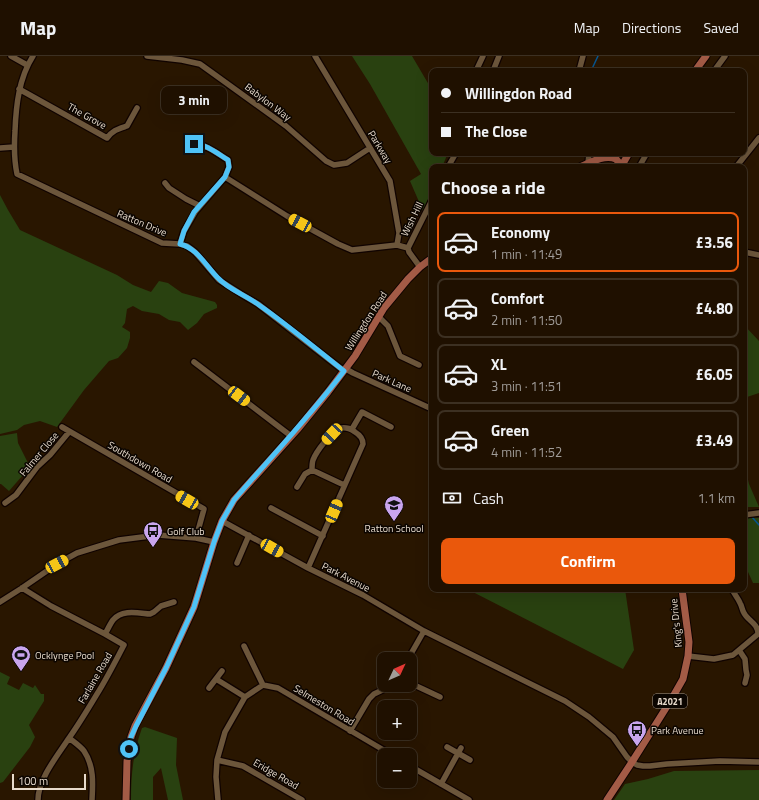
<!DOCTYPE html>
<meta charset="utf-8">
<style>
:root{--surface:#1f1000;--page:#2c1e0f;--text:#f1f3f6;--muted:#a19d99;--line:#3c3022;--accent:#ea580c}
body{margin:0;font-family:"Titillium Web",sans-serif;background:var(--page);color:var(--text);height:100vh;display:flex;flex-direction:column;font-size:15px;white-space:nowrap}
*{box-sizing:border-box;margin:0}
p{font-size:13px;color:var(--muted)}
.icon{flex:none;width:22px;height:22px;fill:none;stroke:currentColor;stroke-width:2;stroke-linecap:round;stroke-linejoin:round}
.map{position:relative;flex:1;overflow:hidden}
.sheet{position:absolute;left:429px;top:108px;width:318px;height:428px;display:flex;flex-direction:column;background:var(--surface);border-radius:8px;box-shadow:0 4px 16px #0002,0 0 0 1px var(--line)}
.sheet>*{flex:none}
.guide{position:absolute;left:429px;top:12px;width:318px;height:88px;border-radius:8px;box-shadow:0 4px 16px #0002,0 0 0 1px var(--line);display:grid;align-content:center;height:88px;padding:0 12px;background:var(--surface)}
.needle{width:26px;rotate:46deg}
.tools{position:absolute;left:377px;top:596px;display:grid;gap:8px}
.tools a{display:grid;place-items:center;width:40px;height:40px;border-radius:8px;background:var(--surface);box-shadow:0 4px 16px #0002,0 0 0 1px var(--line);font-size:20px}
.scale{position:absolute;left:12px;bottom:10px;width:74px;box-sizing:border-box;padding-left:4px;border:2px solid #e7dacb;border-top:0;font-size:11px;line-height:14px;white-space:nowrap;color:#e7dacb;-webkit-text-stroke:3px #0b0500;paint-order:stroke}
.end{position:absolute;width:18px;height:18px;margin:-9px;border:5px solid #4fc3f7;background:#111;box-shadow:0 0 0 2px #111}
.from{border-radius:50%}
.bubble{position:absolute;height:28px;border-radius:8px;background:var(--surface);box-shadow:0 4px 16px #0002,0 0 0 1px var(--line);font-size:13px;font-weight:700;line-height:28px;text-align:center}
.car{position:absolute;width:12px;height:24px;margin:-12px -6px;border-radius:5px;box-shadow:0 0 3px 1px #0007;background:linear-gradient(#f5c518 24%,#345 0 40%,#f5c518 0 76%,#345 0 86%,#f5c518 0)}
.guide b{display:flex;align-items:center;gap:14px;height:38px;font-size:15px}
.guide b+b{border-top:1px solid var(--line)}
.guide i{width:10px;height:10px;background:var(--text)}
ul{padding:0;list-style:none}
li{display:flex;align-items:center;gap:12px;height:60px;margin:0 8px 6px;padding:0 4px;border:2px solid var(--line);border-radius:8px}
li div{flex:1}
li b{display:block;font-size:15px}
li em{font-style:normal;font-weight:700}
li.current{border-color:var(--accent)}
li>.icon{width:36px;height:36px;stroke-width:1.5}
h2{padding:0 12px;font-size:18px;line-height:48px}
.pay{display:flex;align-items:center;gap:10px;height:44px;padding:0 12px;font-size:15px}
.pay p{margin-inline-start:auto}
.button{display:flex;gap:8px;margin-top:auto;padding:8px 12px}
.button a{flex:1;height:46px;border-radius:8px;background:var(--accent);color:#fff;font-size:16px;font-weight:700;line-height:46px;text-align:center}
header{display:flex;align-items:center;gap:24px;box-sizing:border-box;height:56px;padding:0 20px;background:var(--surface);border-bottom:1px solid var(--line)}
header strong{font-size:19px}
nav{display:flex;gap:22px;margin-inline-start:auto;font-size:14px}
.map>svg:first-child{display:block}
.green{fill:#294110}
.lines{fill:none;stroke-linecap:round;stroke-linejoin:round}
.stream{stroke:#07558f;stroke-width:1.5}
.minor-casing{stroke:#100300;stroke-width:8}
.major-casing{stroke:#100300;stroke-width:9}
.minor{stroke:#6c563b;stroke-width:5.5}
.major{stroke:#a35b46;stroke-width:7}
.route{stroke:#4fc3f7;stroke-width:5}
.labels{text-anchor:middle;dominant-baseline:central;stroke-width:3;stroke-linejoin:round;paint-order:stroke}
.shield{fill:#0b0500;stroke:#a59a8e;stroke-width:1}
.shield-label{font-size:9px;font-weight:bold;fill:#e7dacb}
.street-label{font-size:10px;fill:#e7dacb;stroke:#0b0500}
.poi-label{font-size:10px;fill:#e7dacb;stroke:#0b0500;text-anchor:start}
</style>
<header>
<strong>Map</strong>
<nav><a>Map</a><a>Directions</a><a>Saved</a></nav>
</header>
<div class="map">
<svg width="759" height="744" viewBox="0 0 759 744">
<rect width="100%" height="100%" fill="#291600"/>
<path class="green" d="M352,0H412L432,34V97H448L442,111H432V134L423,155L410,125L421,118L370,28Z
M0,139L8,154L20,174L117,219L133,229L151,236L159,225L168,227L182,237L215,246L217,249V252L204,258L197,267L188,274L180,266L169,264L159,258L142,255L133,250L127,253L125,267L122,271L130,276V282L127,292L118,302L109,305L84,334L57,371L40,365L24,369L17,374L0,378Z
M744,269L759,285V337L744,342Z
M17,377L18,387L30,411L9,435L1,428H0V380Z
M744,406L749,428L759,451H744Z
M746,461L759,462V527H753L744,507V503L748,489L744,484Z
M467,533H625L634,594L623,613Z
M0,616L10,621L7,628L19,634L23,627L33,632L35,629L41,638H44V645L29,669L35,681L30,691L3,726L0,727Z
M145,671L177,682L176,709L183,744H168L161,712L153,721V744H131C131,718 133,697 142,672Z
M759,714V744H614L625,728L648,723L674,715Z"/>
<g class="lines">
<path class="stream" d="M591,15L598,0
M744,437L747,454
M752,461L759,469"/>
<defs>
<path id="minor" d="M11,0L27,9
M33,0C19,22 16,49 15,75C14,90 14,104 17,118L162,187L180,188L187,190L195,196L219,224L241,238L258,248L344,315
M147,0L182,4L200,8L286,70L326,105L334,109L347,107L370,92
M315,0L390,125L399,177L397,189L408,192
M476,15L483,0
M493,15L499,0
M579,15L583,0
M714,15L725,0
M19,33L107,82C113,74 118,73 127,70L137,52
M0,92L14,91
M588,108L589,97
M448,111L456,97
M639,111L647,97
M736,111L759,82
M225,121L287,160L338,188L352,194L397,189
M165,127L169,132L186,143L200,150
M180,188L184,175L195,156L225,121L229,111L228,104C218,98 206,88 194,88
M744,196L759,199
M420,211L409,196L408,192L432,144
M379,261L388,270L400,300L419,309
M194,306L291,380
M346,313L353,317L432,353
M62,371L204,453L196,482
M352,373L362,356L391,371
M297,431L305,418L312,414
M5,447L16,439L37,411L50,399L69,376
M271,452L323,480
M744,459L759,457
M222,465L308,512L363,539L424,575L565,645L589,661L613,681L627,701L632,706L637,709L643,710H650L667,708L720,705L759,706
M237,507L249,479
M308,512L363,388C363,383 360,379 355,376C352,373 346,371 341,372C332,374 316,396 313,404C312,407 312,411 312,414L344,429
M22,532L51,550L105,578L124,589C115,606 107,622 97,638C88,653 79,668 69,682C58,699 38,723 38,744
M0,546L22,532L57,508L77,497L119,484L158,479L196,482L214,486
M105,578C108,573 110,568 113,564C122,553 138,557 150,558L154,556L161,550L174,546
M244,590L263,629
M739,594L745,603L746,614L747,619L745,627
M688,600L714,603L733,599L758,578C758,567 748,565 744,557C742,554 742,550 740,547C738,542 734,538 732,533
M408,603L424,575
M216,623L245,641
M410,627L440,641
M209,632L222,615
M350,675L369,643L374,638L393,629
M69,682C74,686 80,690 84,695C94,710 93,727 92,744
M447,691L470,704
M217,704L243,710L302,744
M410,710L469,744
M441,728L461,692
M218,744L216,721L217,704L225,676L245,641L263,629L278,632L392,699"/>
<path id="major" d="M695,15L706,0
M580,111C591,106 605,98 616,103L620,108L619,111
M621,111L629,97
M126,744L127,705L131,681L135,670L166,612L194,551L214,486L222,465L234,444L297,374L328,336L355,300L384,252L408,223L420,211L432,202
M607,744L632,706L671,644L683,623L688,600L689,586L682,533"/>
</defs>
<use href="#minor" class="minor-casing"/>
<use href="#major" class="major-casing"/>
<use href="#minor" class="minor"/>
<use href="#major" class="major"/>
</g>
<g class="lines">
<path class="route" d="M129,693L131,681L136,670L166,612L194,551L214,486L222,465L234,444C271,401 310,360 344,315C316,293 289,270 259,249C247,240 228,233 218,222C206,210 197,192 180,188L184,175L194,156L225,121L229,111L228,104C218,98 206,88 194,88"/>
</g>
<defs>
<symbol id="school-pin" viewBox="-11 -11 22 30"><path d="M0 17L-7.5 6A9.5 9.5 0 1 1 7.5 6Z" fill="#c9a5ee" stroke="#0b0500"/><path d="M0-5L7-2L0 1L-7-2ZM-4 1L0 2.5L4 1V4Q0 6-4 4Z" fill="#111"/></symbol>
<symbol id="bus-pin" viewBox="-11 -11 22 30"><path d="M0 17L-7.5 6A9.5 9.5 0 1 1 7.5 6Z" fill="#c9a5ee" stroke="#0b0500"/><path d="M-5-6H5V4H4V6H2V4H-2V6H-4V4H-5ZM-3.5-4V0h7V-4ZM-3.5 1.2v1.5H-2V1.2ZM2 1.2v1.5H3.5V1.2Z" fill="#111"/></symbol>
<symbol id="stadium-pin" viewBox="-11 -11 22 30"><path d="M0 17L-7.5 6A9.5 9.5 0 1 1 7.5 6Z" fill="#c9a5ee" stroke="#0b0500"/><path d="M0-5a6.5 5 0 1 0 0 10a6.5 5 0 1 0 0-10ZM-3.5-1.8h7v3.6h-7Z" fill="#111"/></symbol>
</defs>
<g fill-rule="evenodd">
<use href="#school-pin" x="383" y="438" width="22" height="30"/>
<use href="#bus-pin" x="142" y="464" width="22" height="30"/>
<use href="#stadium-pin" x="10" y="588" width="22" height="30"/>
<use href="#bus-pin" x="626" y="663" width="22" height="30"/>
</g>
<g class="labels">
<rect class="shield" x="653" y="638" width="34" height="14" rx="3"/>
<g class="shield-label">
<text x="670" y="645">A2021</text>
</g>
<g class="street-label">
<text transform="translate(268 46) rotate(37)">Babylon Way</text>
<text transform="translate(87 60) rotate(29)">The Grove</text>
<text transform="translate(380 91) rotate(59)">Parkway</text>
<text transform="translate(412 163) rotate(-64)">Wish Hill</text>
<text transform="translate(142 167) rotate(23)">Ratton Drive</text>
<text transform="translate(366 265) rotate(-57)">Willingdon Road</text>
<text transform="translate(392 325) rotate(24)">Park Lane</text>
<text transform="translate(39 398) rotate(-50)">Falmer Close</text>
<text transform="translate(140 406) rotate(30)">Southdown Road</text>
<text transform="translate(346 521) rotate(27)">Park Avenue</text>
<text transform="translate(676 567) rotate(-96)">King's Drive</text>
<text transform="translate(95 622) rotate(-60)">Farlaine Road</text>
<text transform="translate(324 649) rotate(31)">Selmeston Road</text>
<text transform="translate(276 718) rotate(30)">Eridge Road</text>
</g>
<g class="poi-label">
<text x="394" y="472" text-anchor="middle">Ratton School</text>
<text x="167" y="475">Golf Club</text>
<text x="35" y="599">Ocklynge Pool</text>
<text x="651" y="674">Park Avenue</text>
</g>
</g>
</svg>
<div class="tools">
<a><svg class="needle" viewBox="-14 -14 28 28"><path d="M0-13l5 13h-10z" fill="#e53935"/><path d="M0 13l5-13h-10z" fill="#a19d99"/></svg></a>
<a>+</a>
<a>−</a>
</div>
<div class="scale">100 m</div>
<i class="end from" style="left:129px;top:693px"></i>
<i class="end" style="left:194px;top:88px"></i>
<div class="bubble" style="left:161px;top:30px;width:66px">3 min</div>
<i class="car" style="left:300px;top:167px;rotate:298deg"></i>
<i class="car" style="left:239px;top:340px;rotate:127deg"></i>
<i class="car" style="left:332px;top:378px;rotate:223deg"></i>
<i class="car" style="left:187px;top:444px;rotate:300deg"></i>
<i class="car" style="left:334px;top:455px;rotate:23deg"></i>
<i class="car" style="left:272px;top:492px;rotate:119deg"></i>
<i class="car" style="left:57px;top:508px;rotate:62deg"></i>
<div class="guide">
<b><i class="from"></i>Willingdon Road</b>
<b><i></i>The Close</b>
</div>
<section class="sheet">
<h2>Choose a ride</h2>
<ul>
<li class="current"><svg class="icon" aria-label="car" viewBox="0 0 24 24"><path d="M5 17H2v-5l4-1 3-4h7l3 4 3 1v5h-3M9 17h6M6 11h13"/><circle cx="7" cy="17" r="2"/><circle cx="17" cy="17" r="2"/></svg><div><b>Economy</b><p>1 min · 11:49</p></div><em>£3.56</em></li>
<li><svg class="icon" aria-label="car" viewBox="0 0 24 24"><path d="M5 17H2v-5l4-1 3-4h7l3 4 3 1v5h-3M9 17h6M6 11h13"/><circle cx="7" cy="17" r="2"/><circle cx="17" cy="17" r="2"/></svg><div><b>Comfort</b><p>2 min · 11:50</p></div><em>£4.80</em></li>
<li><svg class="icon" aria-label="car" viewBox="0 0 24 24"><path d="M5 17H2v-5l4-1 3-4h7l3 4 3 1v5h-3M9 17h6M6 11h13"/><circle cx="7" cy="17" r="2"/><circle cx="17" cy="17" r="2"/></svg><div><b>XL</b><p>3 min · 11:51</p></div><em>£6.05</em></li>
<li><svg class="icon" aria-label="car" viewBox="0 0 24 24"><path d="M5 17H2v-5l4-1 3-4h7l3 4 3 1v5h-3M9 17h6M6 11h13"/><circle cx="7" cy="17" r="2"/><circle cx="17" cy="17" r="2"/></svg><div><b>Green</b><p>4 min · 11:52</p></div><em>£3.49</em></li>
</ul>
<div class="pay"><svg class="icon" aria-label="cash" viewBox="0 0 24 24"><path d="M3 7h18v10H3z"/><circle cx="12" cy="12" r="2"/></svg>Cash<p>1.1 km</p></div>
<div class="button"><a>Confirm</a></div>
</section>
</div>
